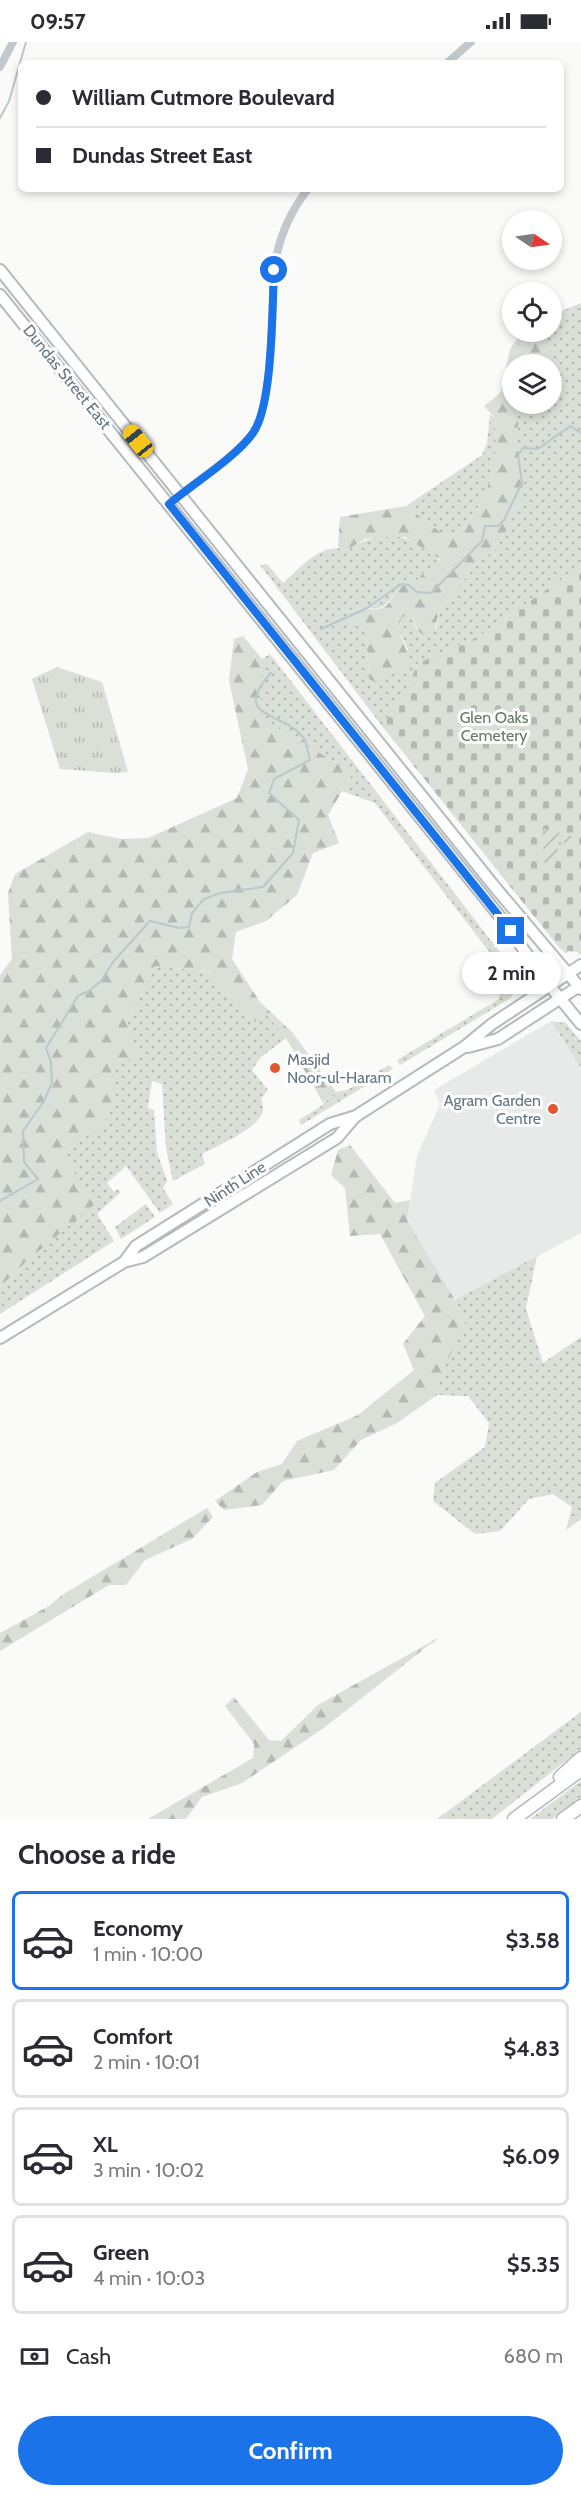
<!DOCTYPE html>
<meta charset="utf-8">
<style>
:root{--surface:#fff;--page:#f2f2f3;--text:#2b2b33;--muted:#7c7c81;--line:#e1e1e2;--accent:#1a73e8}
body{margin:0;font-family:Cabin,sans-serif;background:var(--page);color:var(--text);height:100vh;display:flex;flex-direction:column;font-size:22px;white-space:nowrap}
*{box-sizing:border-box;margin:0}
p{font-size:20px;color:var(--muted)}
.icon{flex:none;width:33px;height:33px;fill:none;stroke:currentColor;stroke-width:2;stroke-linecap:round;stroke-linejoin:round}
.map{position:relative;height:1777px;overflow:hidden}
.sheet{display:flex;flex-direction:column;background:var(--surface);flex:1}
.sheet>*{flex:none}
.guide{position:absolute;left:18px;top:18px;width:546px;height:132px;border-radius:9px;box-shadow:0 3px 9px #0003;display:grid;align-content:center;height:132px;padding:0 18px;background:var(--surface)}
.needle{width:39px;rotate:103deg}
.fabs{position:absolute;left:502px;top:168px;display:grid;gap:12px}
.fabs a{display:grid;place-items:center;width:60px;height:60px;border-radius:50%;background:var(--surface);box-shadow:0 3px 9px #0003;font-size:30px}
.end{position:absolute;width:27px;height:27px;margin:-14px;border:8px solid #1a73e8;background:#fff;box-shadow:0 0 0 3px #fff}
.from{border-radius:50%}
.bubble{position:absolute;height:42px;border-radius:21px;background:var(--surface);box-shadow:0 3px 9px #0003;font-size:20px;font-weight:700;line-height:42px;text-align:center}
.car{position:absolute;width:18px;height:36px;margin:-18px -9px;border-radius:8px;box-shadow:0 0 4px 2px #0007;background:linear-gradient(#f5c518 24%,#345 0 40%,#f5c518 0 76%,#345 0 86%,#f5c518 0)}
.guide b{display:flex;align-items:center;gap:21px;height:57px;font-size:22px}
.guide b+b{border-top:2px solid var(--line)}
.guide i{width:15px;height:15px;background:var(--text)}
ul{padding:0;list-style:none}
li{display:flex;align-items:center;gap:18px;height:99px;margin:0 12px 9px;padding:0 6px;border:3px solid var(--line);border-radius:9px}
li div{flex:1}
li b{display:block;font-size:22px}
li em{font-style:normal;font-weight:700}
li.selected{border-color:var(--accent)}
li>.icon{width:54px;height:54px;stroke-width:1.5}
h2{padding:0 18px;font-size:27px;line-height:72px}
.pay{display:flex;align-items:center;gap:15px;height:66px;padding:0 18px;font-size:22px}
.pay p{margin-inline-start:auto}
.button{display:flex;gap:12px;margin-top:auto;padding:12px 18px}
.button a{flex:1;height:69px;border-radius:36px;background:var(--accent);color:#fff;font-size:24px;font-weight:700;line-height:69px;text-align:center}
.status{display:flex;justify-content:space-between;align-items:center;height:42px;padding:0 30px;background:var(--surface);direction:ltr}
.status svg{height:16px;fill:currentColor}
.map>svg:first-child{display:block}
.built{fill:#e8e9e9}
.grass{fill:url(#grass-dots)}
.forest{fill:url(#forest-firs)}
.cemetery{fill:url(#cemetery-stones)}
.park{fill:url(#park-tufts)}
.garden{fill:url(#garden-furrows)}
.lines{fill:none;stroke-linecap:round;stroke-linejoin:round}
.stream{stroke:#bbc7cb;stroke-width:2}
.major-casing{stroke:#b5babe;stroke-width:14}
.highway-casing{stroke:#b4b9bd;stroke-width:15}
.minor{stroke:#c3c8cc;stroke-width:8}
.major{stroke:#fff;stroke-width:10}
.highway{stroke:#fff;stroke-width:12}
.route{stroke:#1a73e8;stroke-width:8}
.poi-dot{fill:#e4572e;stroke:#fff;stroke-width:2}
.labels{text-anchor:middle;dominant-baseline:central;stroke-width:6;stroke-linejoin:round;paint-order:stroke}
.street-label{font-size:16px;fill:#657683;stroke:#fff}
.park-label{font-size:16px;fill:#687a64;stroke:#fff}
.poi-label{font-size:16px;fill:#657683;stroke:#fff;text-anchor:start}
</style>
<div class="status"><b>09:57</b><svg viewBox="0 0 49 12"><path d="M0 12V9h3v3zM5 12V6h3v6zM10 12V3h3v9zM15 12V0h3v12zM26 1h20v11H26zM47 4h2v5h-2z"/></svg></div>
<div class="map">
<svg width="581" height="1777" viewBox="0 0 581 1777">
<defs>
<pattern id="grass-dots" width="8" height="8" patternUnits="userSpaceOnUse" patternTransform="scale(1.5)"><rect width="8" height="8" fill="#dadfd7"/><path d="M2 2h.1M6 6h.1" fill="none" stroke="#b4b9b4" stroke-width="1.8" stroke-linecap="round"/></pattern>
<pattern id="forest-firs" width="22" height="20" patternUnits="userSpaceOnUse" patternTransform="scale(1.5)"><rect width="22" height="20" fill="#dadfd7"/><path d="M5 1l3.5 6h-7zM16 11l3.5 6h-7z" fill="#b4b9b4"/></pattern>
<pattern id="cemetery-stones" width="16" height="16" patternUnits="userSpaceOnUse" patternTransform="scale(1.5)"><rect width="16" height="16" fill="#dadfd7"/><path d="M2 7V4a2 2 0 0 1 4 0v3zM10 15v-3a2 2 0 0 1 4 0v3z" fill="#b4b9b4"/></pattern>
<pattern id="park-tufts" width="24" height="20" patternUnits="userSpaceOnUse" patternTransform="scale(1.5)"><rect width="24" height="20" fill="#dadfd7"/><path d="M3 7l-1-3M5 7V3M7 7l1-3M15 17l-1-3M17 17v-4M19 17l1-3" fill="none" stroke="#b4b9b4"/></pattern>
<pattern id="garden-furrows" width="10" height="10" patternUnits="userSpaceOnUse" patternTransform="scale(1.5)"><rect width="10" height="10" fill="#dadfd7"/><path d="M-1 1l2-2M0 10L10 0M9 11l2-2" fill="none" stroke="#b4b9b4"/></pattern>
</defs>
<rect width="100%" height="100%" fill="#fafaf8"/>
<path class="built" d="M551,979L581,1026V1191L455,1258L407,1178L417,1114L440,1062L434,1048Z"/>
<path class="grass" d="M581,261V524L478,595L418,621L393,679L382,684L260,523L267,522L283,541C300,526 322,499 347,508C374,491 399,488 426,507C432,512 439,515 442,523L437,527L425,529L416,539L398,545C381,576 381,562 351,568L349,579L361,586L366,591L369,637L408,608L399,589L401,576L407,573L413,575L416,587H436L440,566L480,519L497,506L523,442L518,409V374L521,362H552V322H540L542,298H529L510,307L522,290H552V273Z
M490,372L496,377C495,392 497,410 494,425C489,445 469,498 444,493L406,464L482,413L487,401Z
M270,612L516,931L518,939L511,956L400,1023L397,1018L499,957L504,929L375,761L342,749L353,731L260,676L262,617Z
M155,924L208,929L254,979L265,970L286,996L260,1016L252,1028L268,1048L261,1057C262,1060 263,1063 263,1067C263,1085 216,1104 202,1112L205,1122L173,1139L166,1106L162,1042L152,1039L148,1066L154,1068L157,1110L167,1139L163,1146L173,1162L160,1171L126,1124L107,1141L114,1150L118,1147L121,1150L97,1172L114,1199L0,1272V1245L29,1217L62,1112L101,1084L111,1030L127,980Z
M551,979L563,981L564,979L581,999V1026Z
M389,1023L393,1027L301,1083L299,1078L320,1065L336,1050L347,1048Z
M146,1162L155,1175L121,1197L115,1185Z
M537,1214L526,1267L543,1321L581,1295V1477L566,1488L572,1465L553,1452L529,1457L500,1489L475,1492L433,1459L435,1441L485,1405L489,1381L468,1354L437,1353L440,1333L465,1281L455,1258Z
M581,1670V1707L492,1777H437Z
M581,1739V1755L552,1777H530Z"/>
<path class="forest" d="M529,298H542L553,306L542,316L540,322H513V362H521L518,374V409L523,442L520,462L497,506L480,519L440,566L433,594L427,595C417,590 416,585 413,575L407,573L401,576L399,589L411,621L406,626L375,640L369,637L366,591L361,586L349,579L347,572C358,560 378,574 388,562C392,558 395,550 398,545L416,539L425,529L437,527L442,523L440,517L405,495H378L365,497L347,508L338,505L340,475L406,464L444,493C469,498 489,445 494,425C497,410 495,392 496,377L484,364L501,350L510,307Z
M243,594L262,617L261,676L353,731L328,773L339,801L313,811L297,853L266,879L236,890L232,917L260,960L292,990L336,1050L323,1061L286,996L265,971L255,980L208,929L155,924L127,980L138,1011L111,1030L116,1062L101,1084L62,1112L95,1162L29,1217L0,1245V933L12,917L8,851L15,832L88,790L121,797L148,796L237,756L248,727L229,639L234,597Z
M350,1103L395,1161L410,1158L407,1178L455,1258L465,1281L441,1333L437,1353L397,1381L361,1398L334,1428L283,1439L262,1463L224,1468L215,1459L257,1430L282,1422L297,1399L358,1373L414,1328L403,1302L425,1274L380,1192L350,1194L345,1146L331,1133L338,1108Z
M207,1466L213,1475L192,1497L145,1518L126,1543H109L0,1609V1591L49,1564L62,1553Z
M438,1596L325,1685L242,1741L202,1755L186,1777H148L253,1716L254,1702L225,1664L234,1655L269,1698L281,1699L318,1663Z"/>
<path class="cemetery" d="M581,524V912L579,913L578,910L568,909L566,912L557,903L382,684L407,646L418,621L478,595Z"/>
<path class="park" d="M57,625L102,640L128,730L116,731L60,727L32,637Z"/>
<path class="garden" d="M544,787L575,795L574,802L559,800L555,823L541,820L545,798L542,797Z"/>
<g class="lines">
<path class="stream" d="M0,76L9,59L26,0
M321,587L367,566L401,542L409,543L417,550L431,551L482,499L485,484H498L504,478L522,441L518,413L523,406L538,407L570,384L581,391
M0,1159L38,1137L24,1120L23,1089L44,1059L52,1041L51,1020L46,1006L78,954L89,949L101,939L113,920L150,879L179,886L189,885L192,871L204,857L220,851L263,845L293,811L299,778L269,751L274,737L310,718C308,711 307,701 303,695C282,669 230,676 271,631"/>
<defs>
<path id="major" d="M0,228L494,844L581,947
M0,253L501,876L549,943L581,982
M468,1005L498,997L581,943
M124,1220L136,1204L330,1082L356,1074L464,1005L492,982L581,923
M0,1296L124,1220L143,1215L337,1096L354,1076"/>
<path id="highway" d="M560,1735L581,1716
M514,1777L581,1728
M563,1777L581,1764"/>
</defs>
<use href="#major" class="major-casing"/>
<use href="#highway" class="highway-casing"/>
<path class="minor" d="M447,21L471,0
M0,25L13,0
M169,462C193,442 236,414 253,391C273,363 272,266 274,228C278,198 289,171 308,147"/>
<use href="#major" class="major"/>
<use href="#highway" class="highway"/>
</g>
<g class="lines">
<path class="route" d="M274,228C272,266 273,363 253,391C235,416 194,441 169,462L511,889"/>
</g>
<g class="poi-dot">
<circle cx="275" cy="1026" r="6"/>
<circle cx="553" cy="1067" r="6"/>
</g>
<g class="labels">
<g class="street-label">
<text transform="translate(67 335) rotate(51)">Dundas Street East</text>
<text transform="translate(235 1142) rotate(-33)">Ninth Line</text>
</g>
<g class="park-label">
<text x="494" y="675">Glen Oaks<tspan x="494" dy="18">Cemetery</tspan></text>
</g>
<g class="poi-label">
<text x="287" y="1017">Masjid<tspan x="287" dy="18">Noor-ul-Haram</tspan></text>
<text x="541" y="1058" text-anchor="end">Agram Garden<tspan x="541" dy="18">Centre</tspan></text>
</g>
</g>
</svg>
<div class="fabs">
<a><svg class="needle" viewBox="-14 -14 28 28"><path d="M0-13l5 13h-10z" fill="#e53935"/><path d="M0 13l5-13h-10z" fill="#7c7c81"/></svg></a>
<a><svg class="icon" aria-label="locate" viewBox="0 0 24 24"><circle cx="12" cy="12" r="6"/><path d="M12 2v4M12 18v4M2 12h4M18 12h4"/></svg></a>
<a><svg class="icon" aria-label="layers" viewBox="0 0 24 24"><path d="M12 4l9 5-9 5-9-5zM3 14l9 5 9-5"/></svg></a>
</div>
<i class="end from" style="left:274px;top:228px"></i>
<i class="end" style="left:511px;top:889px"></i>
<div class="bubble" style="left:462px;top:910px;width:99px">2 min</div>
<i class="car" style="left:138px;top:399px;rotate:321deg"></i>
<div class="guide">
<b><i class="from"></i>William Cutmore Boulevard</b>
<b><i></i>Dundas Street East</b>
</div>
</div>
<section class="sheet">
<h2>Choose a ride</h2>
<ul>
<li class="selected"><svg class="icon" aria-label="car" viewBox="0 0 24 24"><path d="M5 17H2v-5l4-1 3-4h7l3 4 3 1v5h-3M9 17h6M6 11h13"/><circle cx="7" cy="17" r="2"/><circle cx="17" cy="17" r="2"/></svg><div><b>Economy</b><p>1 min · 10:00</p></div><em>$3.58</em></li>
<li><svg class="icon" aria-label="car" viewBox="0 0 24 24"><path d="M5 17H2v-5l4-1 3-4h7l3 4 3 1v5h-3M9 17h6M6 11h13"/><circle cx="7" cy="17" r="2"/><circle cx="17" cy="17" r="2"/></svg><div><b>Comfort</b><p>2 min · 10:01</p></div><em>$4.83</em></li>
<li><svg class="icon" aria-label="car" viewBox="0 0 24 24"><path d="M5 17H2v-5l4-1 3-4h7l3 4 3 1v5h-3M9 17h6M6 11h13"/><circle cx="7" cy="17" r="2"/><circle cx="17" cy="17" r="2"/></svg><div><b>XL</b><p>3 min · 10:02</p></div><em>$6.09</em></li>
<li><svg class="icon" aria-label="car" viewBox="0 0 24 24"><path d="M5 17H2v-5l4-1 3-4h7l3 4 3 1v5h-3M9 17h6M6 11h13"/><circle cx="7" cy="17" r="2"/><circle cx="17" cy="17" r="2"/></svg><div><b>Green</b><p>4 min · 10:03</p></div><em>$5.35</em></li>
</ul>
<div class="pay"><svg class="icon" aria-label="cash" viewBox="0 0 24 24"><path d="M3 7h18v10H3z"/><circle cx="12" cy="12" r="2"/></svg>Cash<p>680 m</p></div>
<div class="button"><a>Confirm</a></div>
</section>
